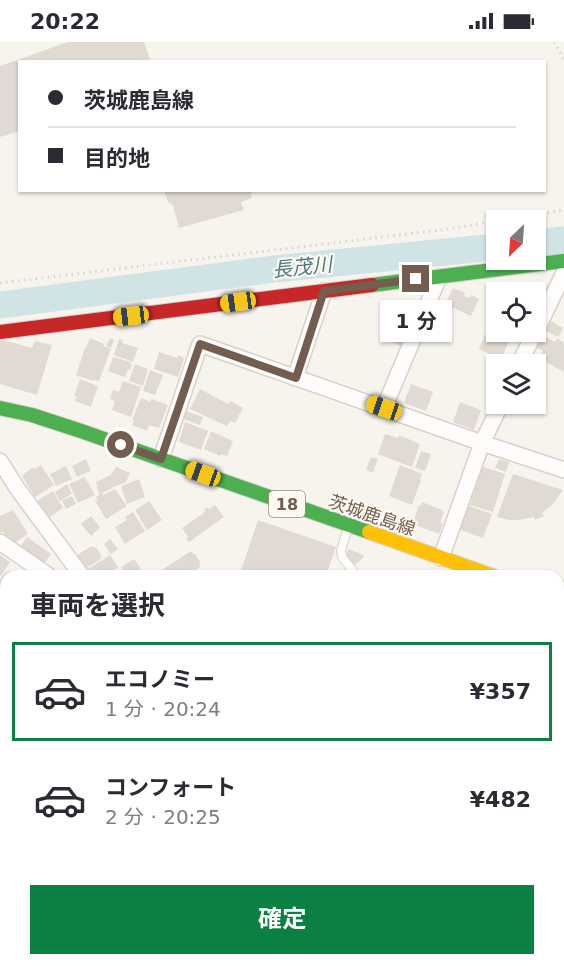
<!DOCTYPE html>
<html lang="ja">
<meta charset="utf-8">
<style>
:root{--surface:#fff;--page:#f2f2f3;--text:#2b2b33;--muted:#7c7c81;--line:#e1e1e2;--accent:#0b8043}
body{margin:0;font-family:"DejaVu Sans","Noto Sans JP",sans-serif;background:var(--page);color:var(--text);height:100vh;display:flex;flex-direction:column;font-size:22px;white-space:nowrap}
*{box-sizing:border-box;margin:0}
p{font-size:20px;color:var(--muted)}
.icon{flex:none;width:33px;height:33px;fill:none;stroke:currentColor;stroke-width:2;stroke-linecap:round;stroke-linejoin:round}
.map{position:relative;flex:1;overflow:hidden}
.details{position:absolute;left:0px;top:528px;width:564px;height:396px;display:flex;flex-direction:column;background:var(--surface);border-radius:18px 18px 0 0;box-shadow:0 2px 4px #0004}
.details>*{flex:none}
.hud{position:absolute;left:18px;top:18px;width:528px;height:132px;border-radius:0px;box-shadow:0 2px 4px #0004;display:grid;align-content:center;height:132px;padding:0 30px;background:var(--surface)}
.needle{width:39px;rotate:205deg}
.fabs{position:absolute;left:486px;top:168px;display:grid;gap:12px}
.fabs a{display:grid;place-items:center;width:60px;height:60px;border-radius:0px;background:var(--surface);box-shadow:0 2px 4px #0004;font-size:30px}
.end{position:absolute;width:27px;height:27px;margin:-14px;border:8px solid #735d4f;background:#fff;box-shadow:0 0 0 3px #fff}
.from{border-radius:50%}
.bubble{position:absolute;height:42px;border-radius:0px;background:var(--surface);box-shadow:0 2px 4px #0004;font-size:20px;font-weight:700;line-height:42px;text-align:center}
.car{position:absolute;width:18px;height:36px;margin:-18px -9px;border-radius:8px;box-shadow:0 0 4px 2px #0007;background:linear-gradient(#f5c518 24%,#345 0 40%,#f5c518 0 76%,#345 0 86%,#f5c518 0)}
.hud b{display:flex;align-items:center;gap:21px;height:57px;font-size:22px}
.hud b+b{border-top:2px solid var(--line)}
.hud i{width:15px;height:15px;background:var(--text)}
ul{padding:0;list-style:none}
li{display:flex;align-items:center;gap:18px;height:99px;margin:0 12px 9px;padding:0 18px;border:3px solid transparent;border-radius:0px}
li div{flex:1}
li b{display:block;font-size:22px}
li em{font-style:normal;font-weight:700}
li.on{border-color:var(--accent)}
li>.icon{width:54px;height:54px;stroke-width:1.5}
h2{padding:0 30px;font-size:27px;line-height:72px}
.action{display:flex;gap:12px;margin-top:auto;padding:12px 30px}
.action a{flex:1;height:69px;border-radius:0px;background:var(--accent);color:#fff;font-size:24px;font-weight:700;line-height:69px;text-align:center}
.status{display:flex;justify-content:space-between;align-items:center;height:42px;padding:0 30px;background:var(--surface);direction:ltr}
.status svg{height:16px;fill:currentColor}
.map>svg:first-child{display:block}
.green{fill:#e4edda}
.lines{fill:none;stroke-linecap:round;stroke-linejoin:round}
.river{stroke:#d0e4e6;stroke-width:27}
.building{fill:#e0dad3}
.lane-casing{stroke:#d6d1cc;stroke-width:10}
.street-casing{stroke:#d6d1cc;stroke-width:18}
.fast-casing{stroke:#d6d0ca;stroke-width:16}
.slow-casing{stroke:#d6d0ca;stroke-width:16}
.jam-casing{stroke:#d6d0ca;stroke-width:16}
.path{stroke:#d9d4d0;stroke-width:3;stroke-dasharray:1.5 4.5;stroke-linecap:butt}
.lane{stroke:#fefdfc;stroke-width:8}
.street{stroke:#fefdfc;stroke-width:15}
.fast{stroke:#4caf50;stroke-width:14}
.slow{stroke:#ffc107;stroke-width:14}
.jam{stroke:#c62828;stroke-width:14}
.route{stroke:#735d4f;stroke-width:8}
.labels{text-anchor:middle;dominant-baseline:central;stroke-width:4.5;stroke-linejoin:round;paint-order:stroke}
.shield{fill:#fdf9f0;stroke:#9c8c7f;stroke-width:1.5}
.shield-label{font-size:16px;font-weight:bold;fill:#735d4f}
.street-label{font-size:18px;fill:#735d4f;stroke:#fdf9f0}
.water-label{font-size:20px;font-style:italic;fill:#4b7a84;stroke:#fdf9f0}
</style>
<div class="status"><b>20:22</b><svg viewBox="0 0 49 12"><path d="M0 12V9h3v3zM5 12V6h3v6zM10 12V3h3v9zM15 12V0h3v12zM26 1h20v11H26zM47 4h2v5h-2z"/></svg></div>
<div class="map">
<svg width="564" height="924" viewBox="0 0 564 924">
<rect width="100%" height="100%" fill="#f7f4ee"/>
<path class="green" d="M0,648L6,650V713L0,716Z
M42,918H60L73,924H39Z
M149,918H229L236,924H152Z"/>
<g class="lines">
<path class="river" d="M536,201L564,198
M0,263L275,227L496,205"/>
</g>
<path class="building" d="M68,0H144L151,20H20V89L0,95V24Z
M164,148H250L252,156L241,160L244,168L179,186L173,163L168,160Z
M453,246L465,251L464,254L470,256L471,253L479,257L471,274L450,264L451,261L447,258Z
M551,279L563,286L558,295L546,289Z
M389,285L406,292L401,304L384,297Z
M487,289L509,299L501,317L479,307Z
M544,294L555,300L557,296L564,301V330L539,316L543,309L537,306Z
M90,296L104,302L103,304L111,307L99,339L94,338L93,339L76,333L85,306H86Z
M110,296L114,298L111,306L106,304Z
M0,297L32,306L35,299L52,303L37,353L0,342Z
M119,297L123,298L122,301L138,306L133,320L114,313Z
M159,310L177,316L178,313L184,316L178,335L154,327Z
M113,315L131,320L130,322L132,323L130,328L128,327L125,335L108,329Z
M135,322L148,327L143,344L129,339Z
M150,328L163,333L155,353L143,349Z
M80,337L98,344L91,365L75,359L77,355L74,354Z
M123,339L141,345L131,375L112,368L115,359L110,357L113,348L119,350Z
M411,342L433,350L426,369L404,361Z
M200,347L228,362L230,359L243,366L235,381L230,379L227,384L190,367Z
M141,356L151,360V357L168,363L159,386L149,383L147,389L132,383L134,378H132Z
M460,360L481,368L474,388L453,380Z
M186,369L203,375L200,383L183,377Z
M185,380L208,389L201,408L179,400Z
M211,389L233,399L227,414L221,412L220,414L204,407Z
M385,392L398,396L399,393L420,402L412,425L378,412Z
M421,409L431,412L425,429L415,426Z
M371,415L378,417L373,431L366,428Z
M86,417L91,429L77,435L72,424Z
M499,417L509,420L506,430L495,426Z
M41,423L54,443L35,455L22,434L33,425L34,427Z
M400,423L422,432L420,438H421L412,463L389,454Z
M66,424L72,437L56,444L50,432Z
M481,424L505,432L493,470L470,463L475,448L474,447Z
M116,425L130,431L126,440L111,446V447L102,451L103,453L115,447L127,464L106,477L95,459L98,458L96,455L99,453L96,440L111,433Z
M513,432L563,448L552,463L542,471L544,474L535,478L534,475L518,478H510L497,475Z
M85,435L95,453L78,461L69,442Z
M139,437L145,455L127,462L121,444Z
M67,442L72,452L60,459L55,450Z
M53,449L63,466L48,476L37,459Z
M72,454L76,462L66,467L62,459Z
M149,459L162,478L147,488L135,468Z
M422,460L442,468L441,469L444,470L440,481H443L439,492L413,482L419,463L421,464Z
M215,463L224,475L189,500L186,497L188,495L182,486L205,470L204,468L208,465L209,467Z
M469,464L492,472L483,496L460,488Z
M13,468L28,492L13,502L11,497L9,498L3,489L1,491L0,489V474Z
M133,470L145,489L125,502L115,485L127,478L125,475Z
M91,474L100,485L91,494L81,482Z
M258,478L336,505L326,534H239Z
M27,495L51,512L44,522L20,505Z
M110,497L118,507L111,512L104,502Z
M92,504L94,506L96,505L102,515H100L101,517L83,528L75,514Z
M349,507L365,514L355,523L345,513Z
M191,509L193,512L194,511L201,521L199,522L200,525L186,534H163L160,529Z
M0,513L10,520L0,535Z
M110,513L118,525L105,534H88L85,529Z
M134,517L141,527L127,534L121,525Z
M345,527L349,534H331Z
M221,528L226,534H212Z
M8,529L15,534H6V563L0,559V538L6,530L7,531Z
M0,564L6,568L0,578Z
M564,637V652L558,653V638Z
M564,698V719H558V699Z
M558,794H564V810H558Z
M558,815H563V818H564L563,840L558,841Z
M558,843L564,844L559,867H558Z
M558,902H564V924H548V918H558Z
M229,918H252L253,921L243,924H230Z
M274,918H301L302,924H264L263,920Z
M399,918H407L408,924H399Z
M415,918H437V924H416Z
M440,918H454L455,924H441Z
M468,918H487L486,924H467Z"/>
<g class="lines">
<defs>
<path id="lane" d="M348,485L341,509L342,515L357,534"/>
<path id="street" d="M536,289L564,231
M519,322L535,290
M295,336L324,249
M384,366L439,235
M161,417L200,302L482,401L564,428
M0,419L17,446L82,534
M0,500L49,534
M441,516L482,401L501,362
M558,881H564
M319,924L348,918"/>
<path id="fast" d="M372,243L564,219
M0,366L32,373L81,389L369,490
M558,557L564,559"/>
<path id="slow" d="M369,490L493,534"/>
<path id="jam" d="M0,290L372,243"/>
</defs>
<use href="#lane" class="lane-casing"/>
<use href="#street" class="street-casing"/>
<use href="#fast" class="fast-casing"/>
<use href="#slow" class="slow-casing"/>
<use href="#jam" class="jam-casing"/>
<path class="path" d="M554,0L564,18
M500,178L564,168
M0,241L449,187L496,179"/>
<use href="#lane" class="lane"/>
<use href="#street" class="street"/>
<use href="#fast" class="fast"/>
<use href="#slow" class="slow"/>
<use href="#jam" class="jam"/>
</g>
<g class="lines">
<path class="route" d="M121,403L161,417L200,302L296,336L324,249L416,237"/>
</g>
<g class="labels">
<rect class="shield" x="269" y="449" width="36" height="26" rx="4.5"/>
<g class="shield-label">
<text x="287" y="462">18</text>
</g>
<g class="street-label">
<text transform="translate(372 473) rotate(19)">茨城鹿島線</text>
</g>
<g class="water-label">
<text transform="translate(302 225) rotate(-6)">長茂川</text>
</g>
</g>
</svg>
<div class="fabs">
<a><svg class="needle" viewBox="-14 -14 28 28"><path d="M0-13l5 13h-10z" fill="#e53935"/><path d="M0 13l5-13h-10z" fill="#7c7c81"/></svg></a>
<a><svg class="icon" aria-label="locate" viewBox="0 0 24 24"><circle cx="12" cy="12" r="6"/><path d="M12 2v4M12 18v4M2 12h4M18 12h4"/></svg></a>
<a><svg class="icon" aria-label="layers" viewBox="0 0 24 24"><path d="M12 4l9 5-9 5-9-5zM3 14l9 5 9-5"/></svg></a>
</div>
<i class="end from" style="left:121px;top:403px"></i>
<i class="end" style="left:416px;top:237px"></i>
<div class="bubble" style="left:380px;top:258px;width:72px">1 分</div>
<i class="car" style="left:238px;top:260px;rotate:262deg"></i>
<i class="car" style="left:131px;top:274px;rotate:263deg"></i>
<i class="car" style="left:384px;top:366px;rotate:289deg"></i>
<i class="car" style="left:203px;top:432px;rotate:290deg"></i>
<div class="hud">
<b><i class="from"></i>茨城鹿島線</b>
<b><i></i>目的地</b>
</div>
<section class="details">
<h2>車両を選択</h2>
<ul>
<li class="on"><svg class="icon" aria-label="car" viewBox="0 0 24 24"><path d="M5 17H2v-5l4-1 3-4h7l3 4 3 1v5h-3M9 17h6M6 11h13"/><circle cx="7" cy="17" r="2"/><circle cx="17" cy="17" r="2"/></svg><div><b>エコノミー</b><p>1 分 · 20:24</p></div><em>¥357</em></li>
<li><svg class="icon" aria-label="car" viewBox="0 0 24 24"><path d="M5 17H2v-5l4-1 3-4h7l3 4 3 1v5h-3M9 17h6M6 11h13"/><circle cx="7" cy="17" r="2"/><circle cx="17" cy="17" r="2"/></svg><div><b>コンフォート</b><p>2 分 · 20:25</p></div><em>¥482</em></li>
</ul>
<div class="action"><a>確定</a></div>
</section>
</div>
